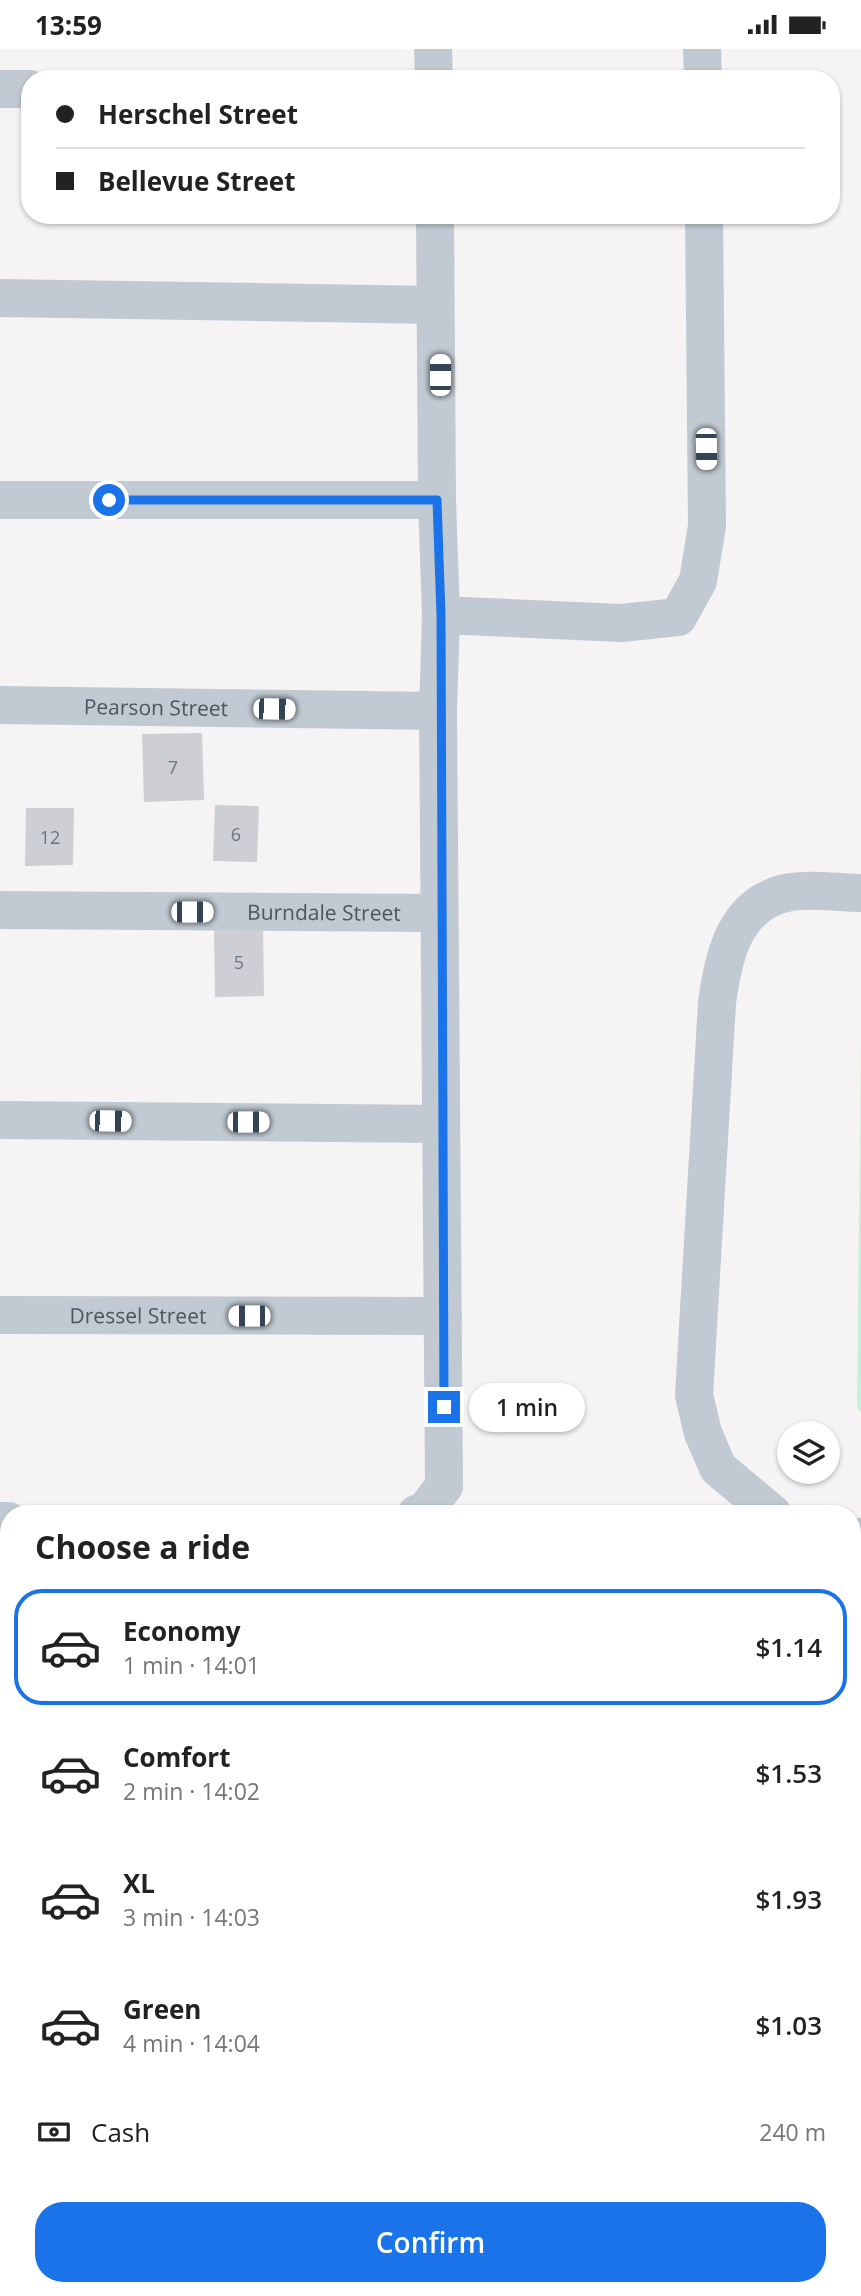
<!DOCTYPE html>
<meta charset="utf-8">
<style>
:root{--surface:#fff;--page:#f2f2f2;--text:#222;--muted:#767676;--line:#e0e0e0;--accent:#1a73e8}
body{margin:0;font-family:"Open Sans",sans-serif;background:var(--page);color:var(--text);height:100vh;display:flex;flex-direction:column;font-size:26px;white-space:nowrap}
*{box-sizing:border-box;margin:0}
p{font-size:23px;color:var(--muted)}
.icon{flex:none;width:38px;height:38px;fill:none;stroke:currentColor;stroke-width:2;stroke-linecap:round;stroke-linejoin:round}
.map{position:relative;flex:1;overflow:hidden}
.sheet{position:absolute;left:0px;top:1456px;width:861px;height:791px;display:flex;flex-direction:column;background:var(--surface);border-radius:28px 28px 0 0;box-shadow:0 2px 5px #0004}
.sheet>*{flex:none}
.banner{position:absolute;left:21px;top:21px;width:819px;height:154px;border-radius:28px;box-shadow:0 2px 5px #0004;display:grid;align-content:center;height:154px;padding:0 35px;background:var(--surface)}
.controls{position:absolute;left:777px;top:1372px;display:grid;gap:14px}
.controls a{display:grid;place-items:center;width:63px;height:63px;border-radius:50%;background:var(--surface);box-shadow:0 2px 5px #0004;font-size:35px}
.end{position:absolute;width:32px;height:32px;margin:-16px;border:9px solid #1a73e8;background:#fff;box-shadow:0 0 0 4px #fff}
.from{border-radius:50%}
.bubble{position:absolute;height:49px;border-radius:24px;background:var(--surface);box-shadow:0 2px 5px #0004;font-size:23px;font-weight:600;line-height:49px;text-align:center}
.car{position:absolute;width:21px;height:42px;margin:-21px -10px;border-radius:9px;box-shadow:0 0 5px 2px #0007;background:linear-gradient(#fff 24%,#345 0 40%,#fff 0 76%,#345 0 86%,#fff 0)}
.banner b{display:flex;align-items:center;gap:24px;height:66px;font-size:26px}
.banner b+b{border-top:2px solid var(--line)}
.banner i{width:18px;height:18px;background:var(--text)}
ul{padding:0;list-style:none}
li{display:flex;align-items:center;gap:21px;height:116px;margin:0 14px 10px;padding:0 21px;border:4px solid transparent;border-radius:28px}
li div{flex:1}
li b{display:block;font-size:26px}
li em{font-style:normal;font-weight:600}
li.on{border-color:var(--accent)}
li>.icon{width:63px;height:63px;stroke-width:1.5}
h2{padding:0 35px;font-size:32px;line-height:84px}
.pay{display:flex;align-items:center;gap:18px;height:77px;padding:0 35px;font-size:26px}
.pay p{margin-inline-start:auto}
.action{display:flex;gap:14px;margin-top:auto;padding:14px 35px}
.action a{flex:1;height:80px;border-radius:28px;background:var(--accent);color:#fff;font-size:28px;font-weight:600;line-height:80px;text-align:center}
.status{display:flex;justify-content:space-between;align-items:center;height:49px;padding:0 35px;background:var(--surface);direction:ltr}
.status svg{height:19px;fill:currentColor}
.map>svg:first-child{display:block}
.green{fill:#c3f1d5}
.building{fill:#cdcfd5}
.lines{fill:none;stroke-linecap:round;stroke-linejoin:round}
.street{stroke:#c1cad2;stroke-width:38}
.route{stroke:#1a73e8;stroke-width:9}
.labels{text-anchor:middle;dominant-baseline:central;stroke-width:5;stroke-linejoin:round;paint-order:stroke}
.number-label{font-size:18px;fill:#6b747e}
.street-label{font-size:21px;fill:#4a5661;stroke:#fff}
</style>
<div class="status"><b>13:59</b><svg viewBox="0 0 49 12"><path d="M0 12V9h3v3zM5 12V6h3v6zM10 12V3h3v9zM15 12V0h3v12zM26 1h20v11H26zM47 4h2v5h-2z"/></svg></div>
<div class="map">
<svg width="861" height="2247" viewBox="0 0 861 2247">
<rect width="100%" height="100%" fill="#f5f3f3"/>
<path class="green" d="M861,991V1363L857,1359Z
M0,1615L9,1619V2238H14L10,2247H0Z
M852,1771L861,1776V1865L852,1873Z
M861,1914V2238L843,2247H447L464,2238H852V1924Z"/>
<path class="building" d="M202,684L204,751L144,753L142,685Z
M215,756L259,757L257,813L213,812Z
M26,759H74L73,816L25,817Z
M263,879L264,947L215,948L214,880Z"/>
<g class="lines">
<g class="street">
<path d="M433,0L434,30"/>
<path d="M702,0L703,30"/>
<path d="M0,40H30"/>
<path d="M435,166L437,451L441,566L438,662L444,1437"/>
<path d="M0,249L435,256"/>
<path d="M0,451H437"/>
<path d="M441,566L621,574L678,568L698,532L707,477L704,166"/>
<path id="s1" d="M0,656L438,662"/>
<path id="s2" d="M0,861L439,864"/>
<path d="M0,1071L440,1075"/>
<path id="s3" d="M0,1266L443,1267"/>
<path d="M416,1465L425,1462L444,1437"/>
<path d="M773,1465L718,1419L703,1384L694,1346L717,954C723,907 735,852 791,843C813,839 839,844 861,844"/>
<path d="M0,1472H9"/>
<path d="M852,1489L861,1488"/>
<path d="M852,1903L861,1895"/>
<path d="M221,2238L224,2247"/>
<path d="M42,2247L43,2238"/>
<path d="M271,2247L333,2238"/>
</g>
</g>
<g class="lines">
<path class="route" d="M109,451H437L441,566L444,1358"/>
</g>
<g class="labels">
<g class="number-label">
<text x="173" y="718">7</text>
<text x="236" y="785">6</text>
<text x="50" y="788">12</text>
<text x="239" y="913">5</text>
</g>
<g class="street-label">
<text stroke="none"><textPath href="#s1" startOffset="156">Pearson Street</textPath></text>
<text stroke="none"><textPath href="#s2" startOffset="324">Burndale Street</textPath></text>
<text stroke="none"><textPath href="#s3" startOffset="138">Dressel Street</textPath></text>
</g>
</g>
</svg>
<div class="controls">
<a><svg class="icon" aria-label="layers" viewBox="0 0 24 24"><path d="M12 4l9 5-9 5-9-5zM3 14l9 5 9-5"/></svg></a>
</div>
<i class="end from" style="left:109px;top:451px"></i>
<i class="end" style="left:444px;top:1358px"></i>
<div class="bubble" style="left:469px;top:1334px;width:116px">1 min</div>
<i class="car" style="left:440px;top:326px;rotate:0deg"></i>
<i class="car" style="left:706px;top:400px;rotate:179deg"></i>
<i class="car" style="left:274px;top:660px;rotate:91deg"></i>
<i class="car" style="left:192px;top:863px;rotate:90deg"></i>
<i class="car" style="left:110px;top:1072px;rotate:91deg"></i>
<i class="car" style="left:248px;top:1073px;rotate:90deg"></i>
<i class="car" style="left:249px;top:1267px;rotate:270deg"></i>
<div class="banner">
<b><i class="from"></i>Herschel Street</b>
<b><i></i>Bellevue Street</b>
</div>
<section class="sheet">
<h2>Choose a ride</h2>
<ul>
<li class="on"><svg class="icon" aria-label="car" viewBox="0 0 24 24"><path d="M5 17H2v-5l4-1 3-4h7l3 4 3 1v5h-3M9 17h6M6 11h13"/><circle cx="7" cy="17" r="2"/><circle cx="17" cy="17" r="2"/></svg><div><b>Economy</b><p>1 min · 14:01</p></div><em>$1.14</em></li>
<li><svg class="icon" aria-label="car" viewBox="0 0 24 24"><path d="M5 17H2v-5l4-1 3-4h7l3 4 3 1v5h-3M9 17h6M6 11h13"/><circle cx="7" cy="17" r="2"/><circle cx="17" cy="17" r="2"/></svg><div><b>Comfort</b><p>2 min · 14:02</p></div><em>$1.53</em></li>
<li><svg class="icon" aria-label="car" viewBox="0 0 24 24"><path d="M5 17H2v-5l4-1 3-4h7l3 4 3 1v5h-3M9 17h6M6 11h13"/><circle cx="7" cy="17" r="2"/><circle cx="17" cy="17" r="2"/></svg><div><b>XL</b><p>3 min · 14:03</p></div><em>$1.93</em></li>
<li><svg class="icon" aria-label="car" viewBox="0 0 24 24"><path d="M5 17H2v-5l4-1 3-4h7l3 4 3 1v5h-3M9 17h6M6 11h13"/><circle cx="7" cy="17" r="2"/><circle cx="17" cy="17" r="2"/></svg><div><b>Green</b><p>4 min · 14:04</p></div><em>$1.03</em></li>
</ul>
<div class="pay"><svg class="icon" aria-label="cash" viewBox="0 0 24 24"><path d="M3 7h18v10H3z"/><circle cx="12" cy="12" r="2"/></svg>Cash<p>240 m</p></div>
<div class="action"><a>Confirm</a></div>
</section>
</div>
